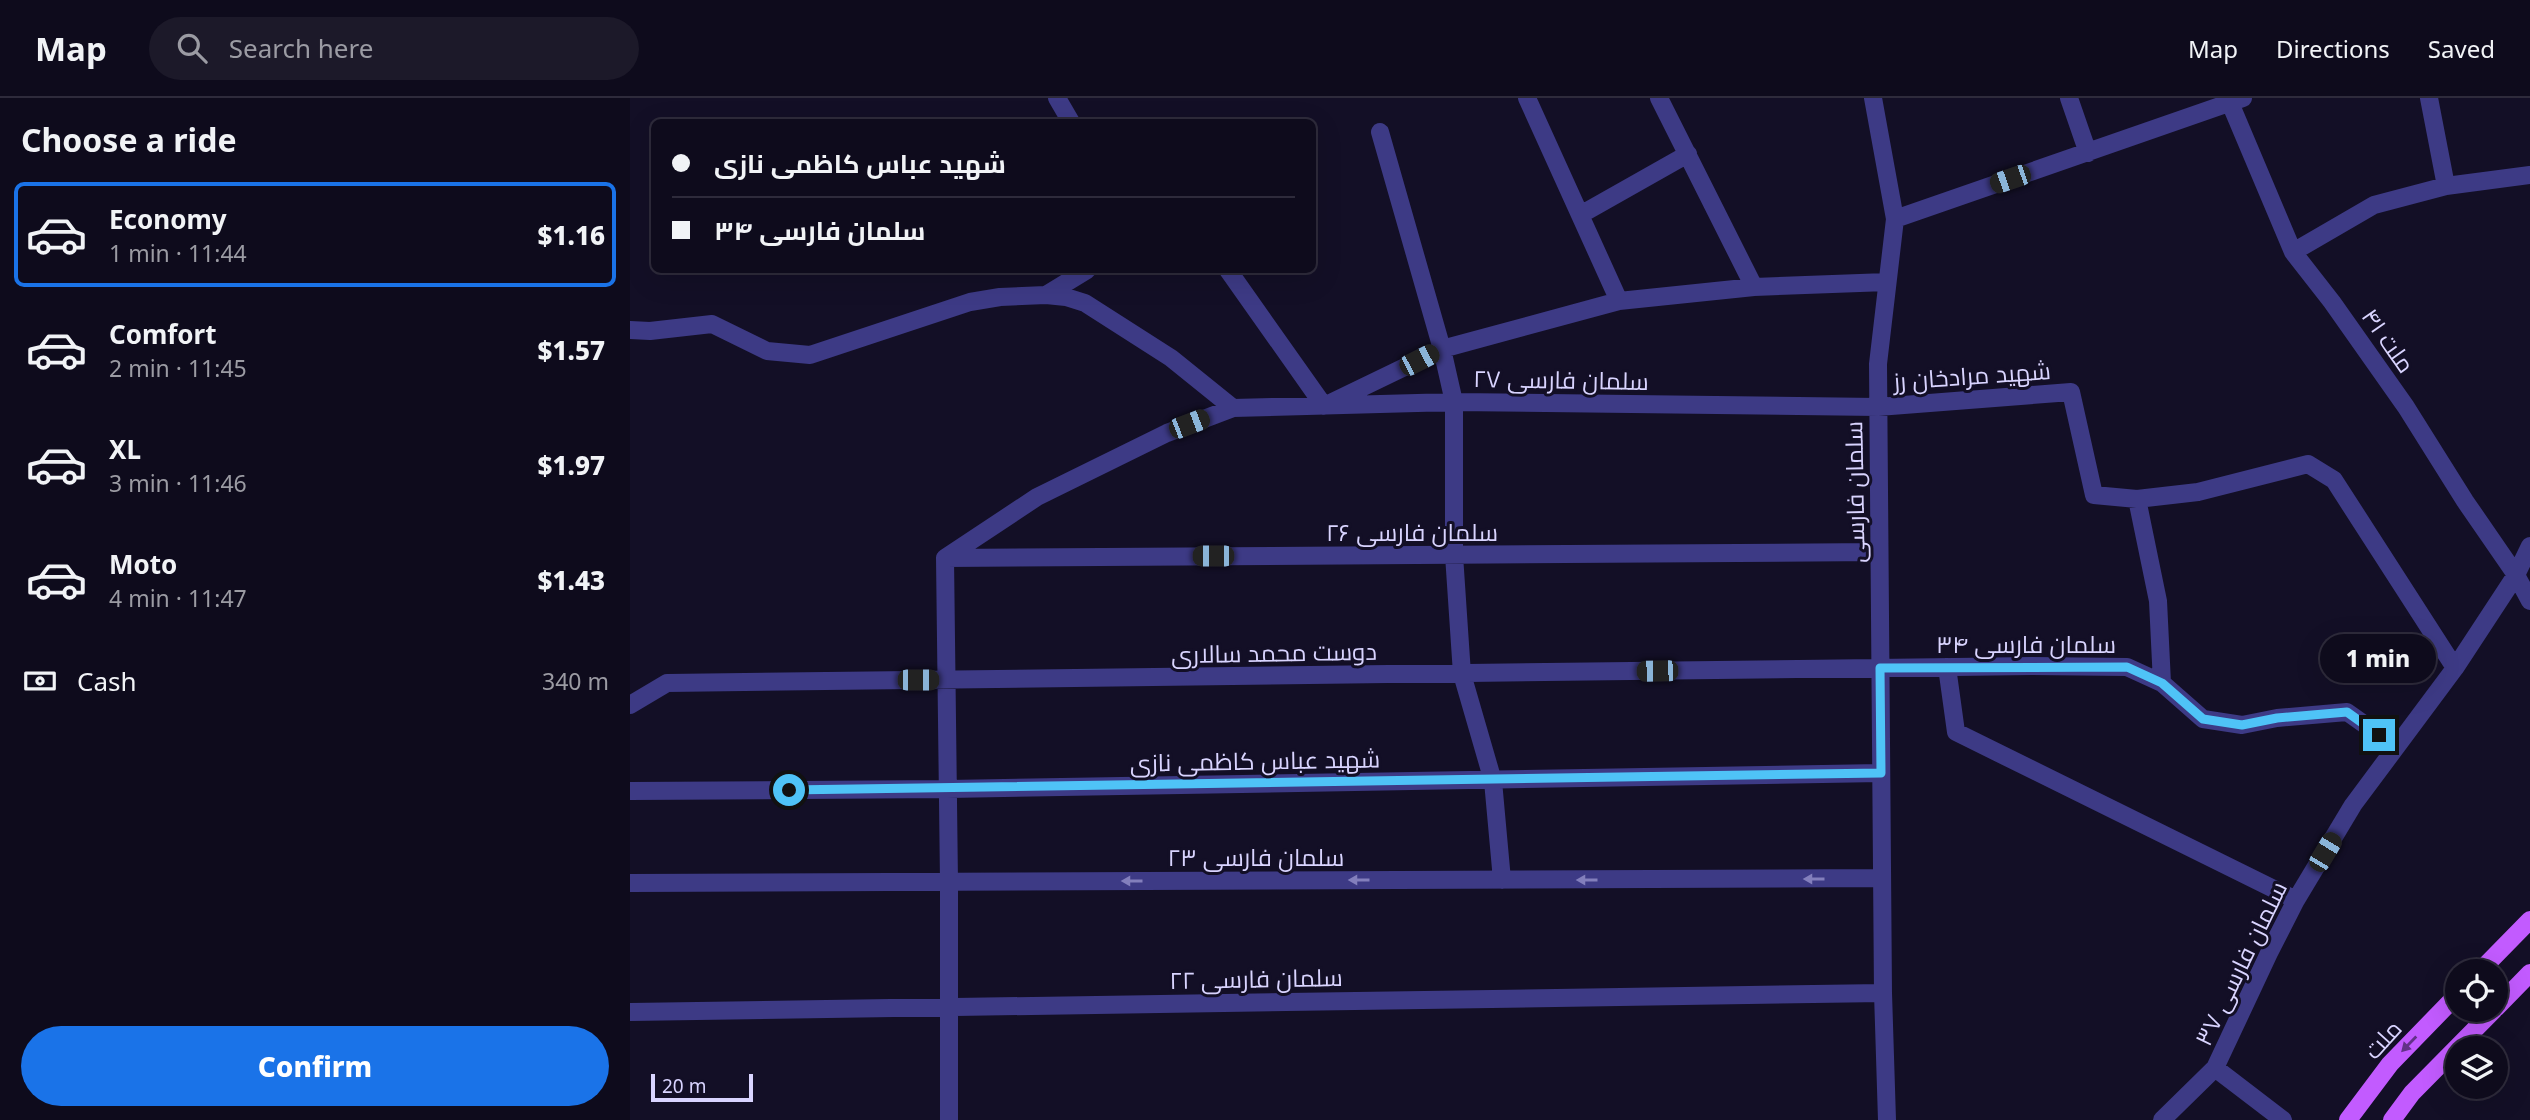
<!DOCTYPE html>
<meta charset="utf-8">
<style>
:root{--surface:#0e0b1c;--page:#1c1929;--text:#f1f3f6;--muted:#9b9ba3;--line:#2e2b3b;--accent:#1a73e8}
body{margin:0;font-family:"Noto Sans",Cairo,sans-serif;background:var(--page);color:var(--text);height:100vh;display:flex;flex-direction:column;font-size:26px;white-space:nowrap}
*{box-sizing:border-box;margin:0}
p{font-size:23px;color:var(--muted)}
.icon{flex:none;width:38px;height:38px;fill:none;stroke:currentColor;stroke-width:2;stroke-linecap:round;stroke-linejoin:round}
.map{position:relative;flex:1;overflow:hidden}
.drawer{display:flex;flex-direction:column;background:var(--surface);width:630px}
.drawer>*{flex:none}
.guide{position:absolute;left:21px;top:21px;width:665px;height:154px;border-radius:10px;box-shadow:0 7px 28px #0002,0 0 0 2px var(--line);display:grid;align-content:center;height:154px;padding:0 21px;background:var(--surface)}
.tools{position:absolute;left:1815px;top:861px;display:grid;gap:14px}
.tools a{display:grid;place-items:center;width:63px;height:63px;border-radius:50%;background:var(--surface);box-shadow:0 7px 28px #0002,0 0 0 2px var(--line);font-size:35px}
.scale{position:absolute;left:21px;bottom:18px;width:102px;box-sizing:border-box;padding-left:7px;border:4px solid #d9d4ff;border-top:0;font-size:19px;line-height:24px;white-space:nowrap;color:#d9d4ff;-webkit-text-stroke:5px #130f26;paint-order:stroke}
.end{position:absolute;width:32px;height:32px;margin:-16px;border:9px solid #4fc3f7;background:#111;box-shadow:0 0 0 4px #111}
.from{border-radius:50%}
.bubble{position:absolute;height:49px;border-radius:24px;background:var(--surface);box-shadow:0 7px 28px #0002,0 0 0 2px var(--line);font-size:23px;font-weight:800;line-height:49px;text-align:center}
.car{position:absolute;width:21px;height:42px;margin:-21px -10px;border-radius:9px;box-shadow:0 0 5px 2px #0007;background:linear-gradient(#222 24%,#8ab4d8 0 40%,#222 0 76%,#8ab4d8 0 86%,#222 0)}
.guide b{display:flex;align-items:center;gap:24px;height:66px;font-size:26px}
.guide b+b{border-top:2px solid var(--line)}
.guide i{width:18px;height:18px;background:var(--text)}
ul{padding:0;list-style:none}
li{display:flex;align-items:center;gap:21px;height:105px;margin:0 14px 10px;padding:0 7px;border:4px solid transparent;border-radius:10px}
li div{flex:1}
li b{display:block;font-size:26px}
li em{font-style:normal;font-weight:800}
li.active{border-color:var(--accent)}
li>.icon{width:63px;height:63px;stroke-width:1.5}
h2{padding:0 21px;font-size:32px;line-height:84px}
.pay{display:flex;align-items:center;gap:18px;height:77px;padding:0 21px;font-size:26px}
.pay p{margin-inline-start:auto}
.action{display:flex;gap:14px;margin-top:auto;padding:14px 21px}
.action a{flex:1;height:80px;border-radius:42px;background:var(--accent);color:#fff;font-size:28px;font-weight:800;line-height:80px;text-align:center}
header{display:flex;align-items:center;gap:42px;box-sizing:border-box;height:98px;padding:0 35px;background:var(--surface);border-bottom:2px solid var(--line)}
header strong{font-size:33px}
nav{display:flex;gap:38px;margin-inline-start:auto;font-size:24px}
.search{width:490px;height:63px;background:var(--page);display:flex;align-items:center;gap:18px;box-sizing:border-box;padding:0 24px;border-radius:38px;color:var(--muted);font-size:26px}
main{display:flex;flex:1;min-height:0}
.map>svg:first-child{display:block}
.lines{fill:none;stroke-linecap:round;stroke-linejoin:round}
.minor{stroke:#3d3a85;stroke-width:18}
.major{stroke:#c25bff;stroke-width:18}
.oneway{fill:#837fbc}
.oneway2{fill:#623188}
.route{stroke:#4fc3f7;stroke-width:9}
.labels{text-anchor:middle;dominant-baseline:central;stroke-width:6;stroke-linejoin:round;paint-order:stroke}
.street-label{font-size:24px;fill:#d9d4ff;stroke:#130f26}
</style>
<header>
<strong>Map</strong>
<div class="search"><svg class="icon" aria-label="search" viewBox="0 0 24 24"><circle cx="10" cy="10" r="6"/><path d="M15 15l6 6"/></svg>Search here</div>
<nav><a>Map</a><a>Directions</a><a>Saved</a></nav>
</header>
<main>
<section class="drawer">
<h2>Choose a ride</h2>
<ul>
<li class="active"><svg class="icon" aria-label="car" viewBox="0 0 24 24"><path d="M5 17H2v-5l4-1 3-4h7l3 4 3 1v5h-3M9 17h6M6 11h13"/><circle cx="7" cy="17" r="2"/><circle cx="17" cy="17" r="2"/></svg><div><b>Economy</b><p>1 min · 11:44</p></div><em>$1.16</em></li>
<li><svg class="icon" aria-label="car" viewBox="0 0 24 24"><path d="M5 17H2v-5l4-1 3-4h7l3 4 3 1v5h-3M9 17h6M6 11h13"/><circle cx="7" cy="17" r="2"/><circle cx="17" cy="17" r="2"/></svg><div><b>Comfort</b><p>2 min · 11:45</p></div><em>$1.57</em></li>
<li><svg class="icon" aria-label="car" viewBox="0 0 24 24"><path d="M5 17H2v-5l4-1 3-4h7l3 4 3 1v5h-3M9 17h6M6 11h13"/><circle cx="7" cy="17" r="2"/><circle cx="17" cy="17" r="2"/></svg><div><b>XL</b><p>3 min · 11:46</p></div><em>$1.97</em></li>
<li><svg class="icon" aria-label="car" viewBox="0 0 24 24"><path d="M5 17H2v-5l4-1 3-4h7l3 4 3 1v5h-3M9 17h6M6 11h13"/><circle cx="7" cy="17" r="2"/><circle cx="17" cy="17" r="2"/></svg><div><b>Moto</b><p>4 min · 11:47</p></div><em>$1.43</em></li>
</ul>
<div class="pay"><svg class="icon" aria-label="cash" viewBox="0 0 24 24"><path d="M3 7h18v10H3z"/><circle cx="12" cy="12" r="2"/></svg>Cash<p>340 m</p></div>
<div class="action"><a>Confirm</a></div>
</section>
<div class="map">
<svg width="1900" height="1022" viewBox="0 0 1900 1022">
<rect width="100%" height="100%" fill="#130f26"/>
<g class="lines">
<path class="minor" d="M427,0L441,24
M897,0L989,203
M1029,0L1124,189
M1243,0L1265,121
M1439,0L1458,55
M1598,0L1663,154L1702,204L1776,309L1835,403L1886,477L1900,503
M1799,0L1816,88
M750,34L812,251L824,304V457L832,576L863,683L872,782
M950,117L1058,56
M1663,154L1744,107L1816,88L1900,77
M598,172L694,308L812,251L989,203L1124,189L1257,184
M416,197L457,172
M0,232L20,233L82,226L137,253L180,257L340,204L370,199L416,197L436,199L455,205L541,260L603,310
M1507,401L1528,503L1532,585
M315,460L407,399L537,335L603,310L824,304L1248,309L1441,294L1464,397L1507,401L1568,394L1678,366L1704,382L1825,570
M315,460L1249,454
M315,460L319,784V1022
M1317,569L1326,634L1666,802
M0,607L37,585L1402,568L1497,569L1532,585L1573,621L1612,627L1647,620L1717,614L1765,648
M0,693L318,691L1251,675
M0,785L1252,780
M0,914L1253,895
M1585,970L1653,1022
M1257,1022L1253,895L1248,266L1265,121L1613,0
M1532,1022L1585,970L1639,855L1666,802L1723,707L1825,570L1886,477L1900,448"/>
<path class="major" d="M1850,873L1900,822
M1866,910L1900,875
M1718,1022L1760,966L1827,897
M1762,1022L1782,995L1864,912"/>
</g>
<defs><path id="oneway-solid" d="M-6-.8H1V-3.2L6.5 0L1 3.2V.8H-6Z" transform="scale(1.75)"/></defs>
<g class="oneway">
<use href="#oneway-solid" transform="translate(1184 781) rotate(180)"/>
<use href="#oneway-solid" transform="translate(729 782) rotate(180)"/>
<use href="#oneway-solid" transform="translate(957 782) rotate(180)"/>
<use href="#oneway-solid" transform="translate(502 783) rotate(180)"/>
</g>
<use class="oneway2" href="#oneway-solid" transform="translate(1779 946) rotate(134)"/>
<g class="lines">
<path class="route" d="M159,692L1251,675L1250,570L1497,569L1532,585L1573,621L1612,627L1647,620L1717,614L1749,637"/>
</g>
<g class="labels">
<g class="street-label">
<text transform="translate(1759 242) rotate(55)">ملت ۴۱</text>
<text transform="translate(1342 277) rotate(-4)">شهید مرادخان رز</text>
<text transform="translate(931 281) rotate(1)">سلمان فارسی ۲۷</text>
<text transform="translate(1224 394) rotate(-91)">سلمان فارسی</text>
<text x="782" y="433">سلمان فارسی ۲۶</text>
<text x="1396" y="545">سلمان فارسی ۳۴</text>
<text transform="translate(644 554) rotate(-1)">دوست محمد سالاری</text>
<text transform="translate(625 662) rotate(-1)">شهید عباس کاظمی نازی</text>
<text x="626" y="758">سلمان فارسی ۲۳</text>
<text transform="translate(1610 865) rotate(-64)">سلمان فارسی ۳۷</text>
<text transform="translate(626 880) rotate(-1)">سلمان فارسی ۲۲</text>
<text transform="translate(1752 941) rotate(-48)">ملت</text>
</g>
</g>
</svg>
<div class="tools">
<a><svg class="icon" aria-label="locate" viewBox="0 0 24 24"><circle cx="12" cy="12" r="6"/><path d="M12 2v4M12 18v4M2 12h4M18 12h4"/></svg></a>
<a><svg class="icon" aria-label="layers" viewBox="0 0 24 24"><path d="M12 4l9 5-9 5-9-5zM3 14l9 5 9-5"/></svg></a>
</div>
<div class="scale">20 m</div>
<i class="end from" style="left:159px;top:692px"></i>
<i class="end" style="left:1749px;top:637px"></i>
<div class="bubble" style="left:1690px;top:536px;width:116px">1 min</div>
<i class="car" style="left:1380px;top:81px;rotate:251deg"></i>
<i class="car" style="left:789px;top:262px;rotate:63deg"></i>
<i class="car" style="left:559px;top:326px;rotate:69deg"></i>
<i class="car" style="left:583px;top:458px;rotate:270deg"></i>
<i class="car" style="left:1027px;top:573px;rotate:269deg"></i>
<i class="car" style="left:288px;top:582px;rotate:90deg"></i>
<i class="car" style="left:1695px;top:754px;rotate:31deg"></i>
<div class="guide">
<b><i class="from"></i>شهید عباس کاظمی نازی</b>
<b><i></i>سلمان فارسی ۳۴</b>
</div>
</div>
</main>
